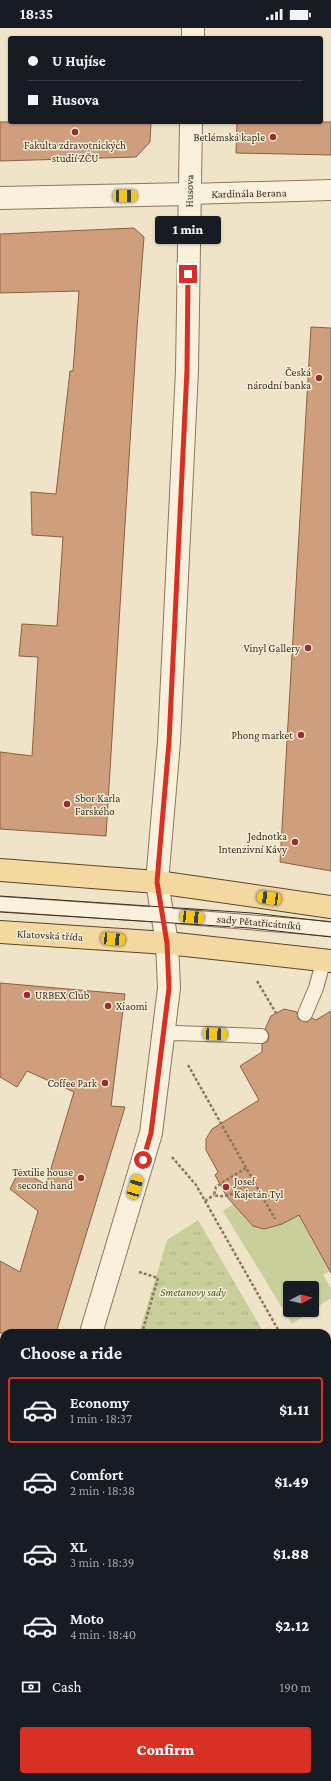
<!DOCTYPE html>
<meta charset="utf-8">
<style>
:root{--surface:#171b24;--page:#242831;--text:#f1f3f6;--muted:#9ea1a6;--line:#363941;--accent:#d93025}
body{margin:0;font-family:"Crimson Pro",serif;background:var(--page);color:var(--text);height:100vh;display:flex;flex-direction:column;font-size:15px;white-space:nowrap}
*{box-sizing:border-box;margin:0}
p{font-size:13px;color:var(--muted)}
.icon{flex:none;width:22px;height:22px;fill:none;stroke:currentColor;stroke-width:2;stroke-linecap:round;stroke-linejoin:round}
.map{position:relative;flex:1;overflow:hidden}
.sheet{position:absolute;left:0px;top:1301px;width:331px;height:452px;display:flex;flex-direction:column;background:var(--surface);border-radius:12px 12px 0 0;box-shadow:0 1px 3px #0004}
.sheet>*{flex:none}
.hud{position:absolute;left:8px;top:8px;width:315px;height:88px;border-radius:4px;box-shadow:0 1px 3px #0004;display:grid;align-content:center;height:88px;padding:0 20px;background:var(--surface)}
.needle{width:26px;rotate:83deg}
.fabs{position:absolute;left:283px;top:1253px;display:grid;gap:8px}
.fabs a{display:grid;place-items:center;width:36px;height:36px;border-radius:4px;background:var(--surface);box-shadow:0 1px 3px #0004;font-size:20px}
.end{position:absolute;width:18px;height:18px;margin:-9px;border:5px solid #d93025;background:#fff;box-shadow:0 0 0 2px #fff}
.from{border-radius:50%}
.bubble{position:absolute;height:28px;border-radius:4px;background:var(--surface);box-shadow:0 1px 3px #0004;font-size:13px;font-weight:800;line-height:28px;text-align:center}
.car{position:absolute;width:12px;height:24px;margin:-12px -6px;border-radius:5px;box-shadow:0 0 3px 1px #0007;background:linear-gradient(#f5c518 24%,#345 0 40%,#f5c518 0 76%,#345 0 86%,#f5c518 0)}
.hud b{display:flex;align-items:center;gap:14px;height:38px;font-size:15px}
.hud b+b{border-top:1px solid var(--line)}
.hud i{width:10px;height:10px;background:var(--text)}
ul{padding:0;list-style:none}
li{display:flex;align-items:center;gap:12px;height:66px;margin:0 8px 6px;padding:0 12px;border:2px solid transparent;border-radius:4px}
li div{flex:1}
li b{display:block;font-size:15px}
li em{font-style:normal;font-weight:800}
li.active{border-color:var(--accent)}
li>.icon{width:36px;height:36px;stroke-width:1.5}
h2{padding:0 20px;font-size:18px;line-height:48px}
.pay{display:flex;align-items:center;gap:10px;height:44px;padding:0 20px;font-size:15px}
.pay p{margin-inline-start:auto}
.cta{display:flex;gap:8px;margin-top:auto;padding:8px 20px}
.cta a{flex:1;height:46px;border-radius:4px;background:var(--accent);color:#fff;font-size:16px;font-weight:800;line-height:46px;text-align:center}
.status{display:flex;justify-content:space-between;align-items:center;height:28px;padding:0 20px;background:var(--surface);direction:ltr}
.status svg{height:11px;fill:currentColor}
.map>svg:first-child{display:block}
.grass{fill:#c9cf9b;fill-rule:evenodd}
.park{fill:url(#park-tufts)}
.building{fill:#cf9f7d;stroke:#8d5f41}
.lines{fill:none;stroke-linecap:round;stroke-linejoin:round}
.service-casing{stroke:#8d765c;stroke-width:16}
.pedestrian-casing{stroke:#8d765c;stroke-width:22}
.minor-casing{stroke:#8d765c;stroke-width:24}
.tertiary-casing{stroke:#8d765c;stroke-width:24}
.primary-casing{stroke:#5b4430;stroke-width:24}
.path{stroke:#8d765c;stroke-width:2.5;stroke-dasharray:3 2;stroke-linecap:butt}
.service{stroke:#faf1dc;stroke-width:14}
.pedestrian{stroke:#faf1dc;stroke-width:20}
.minor{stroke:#faf1dc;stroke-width:22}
.tertiary{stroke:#faf1dc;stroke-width:22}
.primary{stroke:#f3d9a0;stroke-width:22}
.tram{stroke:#3d2e20;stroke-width:1}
.route{stroke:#d93025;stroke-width:5}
.poi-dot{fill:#9e2a2b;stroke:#f7eed8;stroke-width:1.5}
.labels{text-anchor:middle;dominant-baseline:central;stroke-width:3;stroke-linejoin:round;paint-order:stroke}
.poi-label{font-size:11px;fill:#3d2e20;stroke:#f7eed8;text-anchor:end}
.street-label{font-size:11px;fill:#3d2e20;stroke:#f7eed8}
.park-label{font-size:11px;font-style:italic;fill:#4d5a26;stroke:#f7eed8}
</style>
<div class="status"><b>18:35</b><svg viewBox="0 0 49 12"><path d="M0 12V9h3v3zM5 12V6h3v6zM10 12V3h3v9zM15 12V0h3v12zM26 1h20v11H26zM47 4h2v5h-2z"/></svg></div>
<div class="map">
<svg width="331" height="1753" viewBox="0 0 331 1753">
<defs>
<pattern id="park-tufts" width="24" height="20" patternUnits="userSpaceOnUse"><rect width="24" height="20" fill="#c9cf9b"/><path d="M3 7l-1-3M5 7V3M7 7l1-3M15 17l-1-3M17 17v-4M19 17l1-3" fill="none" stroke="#aeb285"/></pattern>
</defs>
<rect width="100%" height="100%" fill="#f0e4c8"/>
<path class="grass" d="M235,1175C258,1212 264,1201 299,1187L330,1243L323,1247L331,1260V1270L292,1296L223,1183ZM290,1260H312V1282H290Z"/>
<path class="park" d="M198,1192L264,1305H139L167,1212Z
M29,1749H214V1753H29Z"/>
<path class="building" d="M0,94H151L150,114L136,129L0,133Z
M237,94H331V127L236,125Z
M134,200L144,209L137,300L106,808L0,801V724L32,728L38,629L19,628L22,596L57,598L63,509L32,507L31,464L56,466L70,343H73L79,263L0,265V206Z
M311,299L331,300V843L280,834Z
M0,955L125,966L111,1078L125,1079L56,1305H0V1233L20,1244L38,1183L10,1161L20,1141L46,1157L74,1064L27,1043L17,1059L0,1049Z
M284,981L297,984L298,991L306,994L312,990L316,992L331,983V1245L299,1187L282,1196L264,1201L253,1198L227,1169L215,1147L218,1144L206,1122V1111L212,1101L259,1072L240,1038L262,1024V1016L268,1013L269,1009L268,1004L265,1001L271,988Z"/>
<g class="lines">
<defs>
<path id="service" d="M0,876L162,887L331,901
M305,986L316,960L324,931
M164,1006L175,1005L261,1008"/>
<path id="pedestrian" d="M189,166L331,162
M327,1430L331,1424
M247,1753V1749"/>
<path id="minor" d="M0,170L189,166
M91,1305L151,1105L169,960L167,915
M0,1648L4,1632"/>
<path id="tertiary" d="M193,10V0
M167,915L157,854L169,714L187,342L191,94"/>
<path id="primary" d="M0,842L157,854L331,879
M0,904L167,915L331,933"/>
</defs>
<use href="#service" class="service-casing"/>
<use href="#pedestrian" class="pedestrian-casing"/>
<use href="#minor" class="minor-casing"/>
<use href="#tertiary" class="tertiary-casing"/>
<use href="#primary" class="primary-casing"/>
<path class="path" d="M257,953L276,985
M188,1037L275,1191
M172,1129L196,1157L280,1305
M246,1140L220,1156L216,1159L214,1167C228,1172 241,1160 253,1153
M205,1173L214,1167
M139,1244L158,1250L142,1305
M327,1389L331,1396
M0,1533L4,1534
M0,1750L38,1753
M120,1753L123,1749"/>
<use href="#service" class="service"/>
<use href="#pedestrian" class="pedestrian"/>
<use href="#minor" class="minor"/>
<use href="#tertiary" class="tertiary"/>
<use href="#primary" class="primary"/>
<path class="tram" d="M0,868L252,885L331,894
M0,884L250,900L331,909"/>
</g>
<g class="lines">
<path class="route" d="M143,1132L151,1105L169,960L167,915L157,854L169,714L187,342L188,246"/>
</g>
<g class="poi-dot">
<circle cx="75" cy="104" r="4"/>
<circle cx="273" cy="109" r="4"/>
<circle cx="319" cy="350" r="4"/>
<circle cx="308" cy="620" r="4"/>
<circle cx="301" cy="707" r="4"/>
<circle cx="67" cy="776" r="4"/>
<circle cx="295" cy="814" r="4"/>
<circle cx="27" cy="967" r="4"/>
<circle cx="108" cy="978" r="4"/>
<circle cx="105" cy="1055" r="4"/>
<circle cx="81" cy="1150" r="4"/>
<circle cx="226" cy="1159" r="4"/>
</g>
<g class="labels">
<g class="poi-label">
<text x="265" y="109">Betlémská kaple</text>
<text x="75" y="117" text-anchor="middle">Fakulta zdravotnických<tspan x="75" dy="13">studií ZČU</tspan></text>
<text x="311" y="344">Česká<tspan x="311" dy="13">národní banka</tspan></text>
<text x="300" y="620">Vinyl Gallery</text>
<text x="293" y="707">Phong market</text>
<text x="75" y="770" text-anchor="start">Sbor Karla<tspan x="75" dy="13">Farského</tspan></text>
<text x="287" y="808">Jednotka<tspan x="287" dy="13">Intenzivní Kávy</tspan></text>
<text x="35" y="967" text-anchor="start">URBEX Club</text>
<text x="116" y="978" text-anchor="start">Xiaomi</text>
<text x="97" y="1055">Coffee Park</text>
<text x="73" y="1144">Textilie house<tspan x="73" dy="13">second hand</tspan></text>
<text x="234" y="1153" text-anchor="start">Josef<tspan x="234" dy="13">Kajetán Tyl</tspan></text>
</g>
<g class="street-label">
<text transform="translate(189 163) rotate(-89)">Husova</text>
<text transform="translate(249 165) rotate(-1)">Kardinála Berana</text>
<text transform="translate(259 894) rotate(5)">sady Pětatřicátníků</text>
<text transform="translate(50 907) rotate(3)">Klatovská třída</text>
</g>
<g class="park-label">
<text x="193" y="1264">Smetanovy sady</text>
</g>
</g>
</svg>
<div class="fabs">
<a><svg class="needle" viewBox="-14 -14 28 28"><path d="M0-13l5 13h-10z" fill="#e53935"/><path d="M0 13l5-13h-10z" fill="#9ea1a6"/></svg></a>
</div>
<i class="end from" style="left:143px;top:1132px"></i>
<i class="end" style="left:188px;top:246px"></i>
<div class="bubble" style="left:155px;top:188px;width:66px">1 min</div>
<i class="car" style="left:125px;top:168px;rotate:89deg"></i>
<i class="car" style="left:269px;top:870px;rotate:278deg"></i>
<i class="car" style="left:192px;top:889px;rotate:95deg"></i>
<i class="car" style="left:113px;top:911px;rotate:95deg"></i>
<i class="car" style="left:215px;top:1006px;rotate:92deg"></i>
<i class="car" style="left:135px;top:1159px;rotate:16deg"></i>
<div class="hud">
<b><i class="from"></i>U Hujíse</b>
<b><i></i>Husova</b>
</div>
<section class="sheet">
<h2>Choose a ride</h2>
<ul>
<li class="active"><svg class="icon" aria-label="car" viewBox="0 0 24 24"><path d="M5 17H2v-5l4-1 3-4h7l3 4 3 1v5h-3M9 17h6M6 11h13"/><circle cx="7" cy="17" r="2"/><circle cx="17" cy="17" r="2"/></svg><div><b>Economy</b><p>1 min · 18:37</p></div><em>$1.11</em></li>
<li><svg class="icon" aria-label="car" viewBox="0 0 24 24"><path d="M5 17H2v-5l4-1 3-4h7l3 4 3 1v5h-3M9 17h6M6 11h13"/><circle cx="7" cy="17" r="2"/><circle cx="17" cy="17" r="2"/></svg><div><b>Comfort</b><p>2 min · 18:38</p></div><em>$1.49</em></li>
<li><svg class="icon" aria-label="car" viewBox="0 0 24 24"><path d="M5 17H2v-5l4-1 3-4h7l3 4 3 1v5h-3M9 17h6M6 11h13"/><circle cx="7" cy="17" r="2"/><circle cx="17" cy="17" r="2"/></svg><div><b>XL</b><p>3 min · 18:39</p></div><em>$1.88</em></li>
<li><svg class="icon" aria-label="car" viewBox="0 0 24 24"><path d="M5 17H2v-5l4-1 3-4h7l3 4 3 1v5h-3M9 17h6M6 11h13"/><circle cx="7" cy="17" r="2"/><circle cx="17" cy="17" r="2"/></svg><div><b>Moto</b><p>4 min · 18:40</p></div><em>$2.12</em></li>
</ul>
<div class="pay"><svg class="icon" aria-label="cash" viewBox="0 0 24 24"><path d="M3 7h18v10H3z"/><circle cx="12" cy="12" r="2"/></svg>Cash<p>190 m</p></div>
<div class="cta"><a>Confirm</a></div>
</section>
</div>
